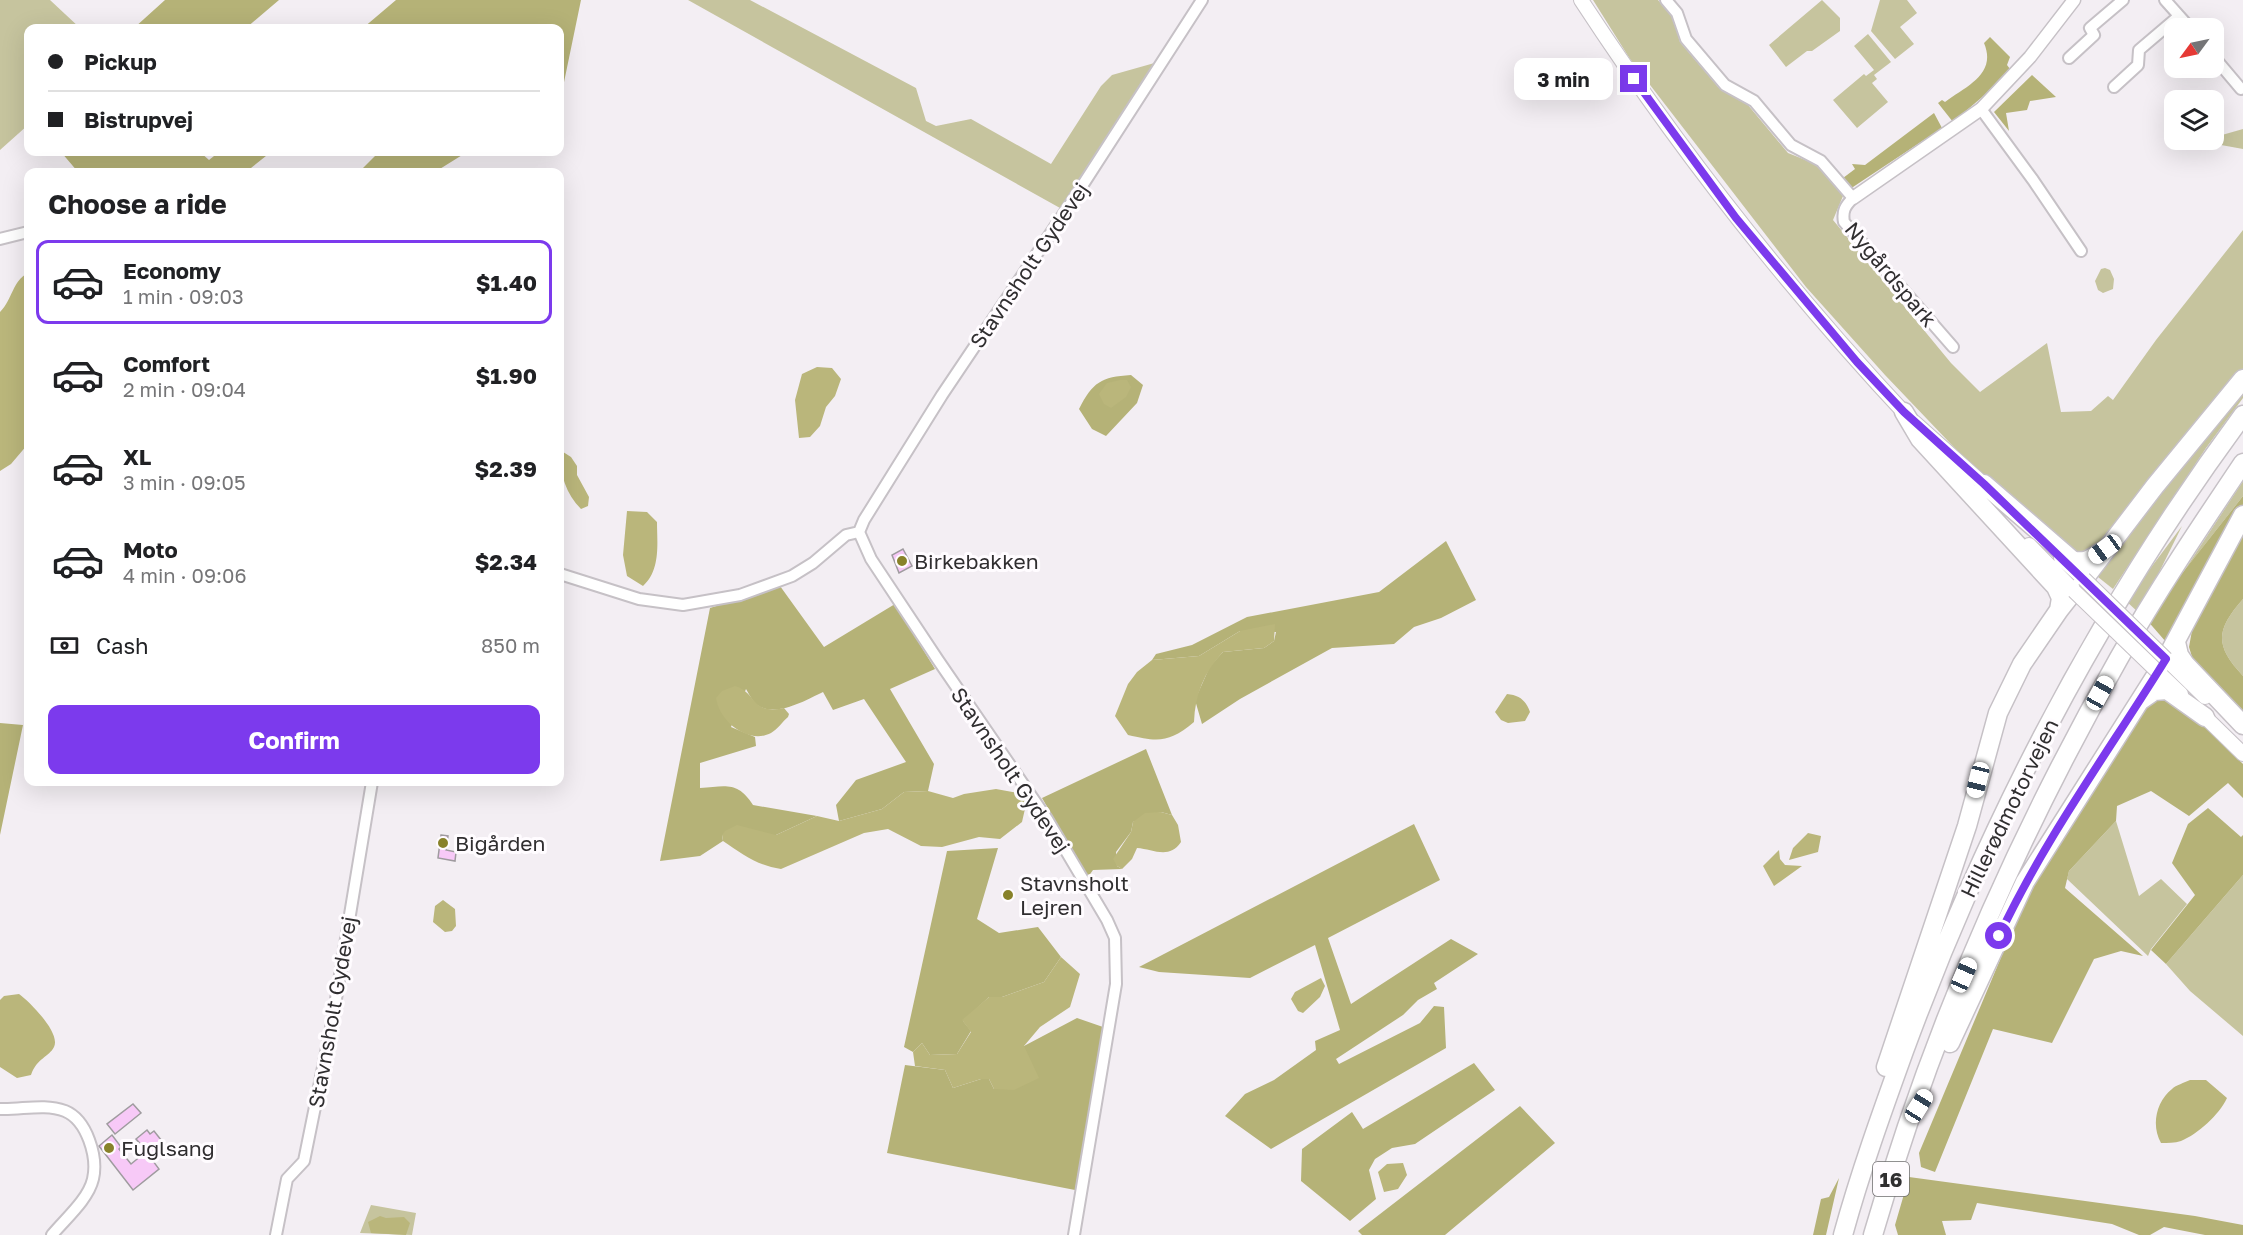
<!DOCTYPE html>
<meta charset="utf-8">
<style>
:root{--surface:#fff;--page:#f2f2f2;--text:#202124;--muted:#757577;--line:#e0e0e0;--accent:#7c3aed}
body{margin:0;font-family:"Golos Text",sans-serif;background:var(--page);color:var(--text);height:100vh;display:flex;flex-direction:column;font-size:22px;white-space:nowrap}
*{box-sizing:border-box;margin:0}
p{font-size:20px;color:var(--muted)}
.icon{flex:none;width:33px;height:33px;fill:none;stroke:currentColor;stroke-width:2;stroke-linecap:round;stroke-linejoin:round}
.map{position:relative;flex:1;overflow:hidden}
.details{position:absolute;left:24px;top:168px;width:540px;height:618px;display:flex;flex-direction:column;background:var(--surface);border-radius:12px;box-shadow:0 6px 24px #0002}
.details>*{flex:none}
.banner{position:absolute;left:24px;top:24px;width:540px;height:132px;border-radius:12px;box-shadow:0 6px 24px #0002;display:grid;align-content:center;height:132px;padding:0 24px;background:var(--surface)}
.needle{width:39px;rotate:237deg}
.tools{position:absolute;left:2164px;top:18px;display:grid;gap:12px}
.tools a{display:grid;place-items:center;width:60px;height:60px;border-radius:12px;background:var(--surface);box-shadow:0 6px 24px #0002;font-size:30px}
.end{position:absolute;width:27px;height:27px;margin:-14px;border:8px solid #7c3aed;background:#fff;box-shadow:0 0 0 3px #fff}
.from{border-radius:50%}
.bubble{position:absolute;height:42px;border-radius:12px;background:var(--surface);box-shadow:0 6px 24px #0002;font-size:20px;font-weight:700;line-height:42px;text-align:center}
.car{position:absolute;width:18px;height:36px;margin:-18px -9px;border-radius:8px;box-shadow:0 0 4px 2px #0007;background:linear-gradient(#fff 24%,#345 0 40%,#fff 0 76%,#345 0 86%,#fff 0)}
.banner b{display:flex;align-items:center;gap:21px;height:57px;font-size:22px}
.banner b+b{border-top:2px solid var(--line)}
.banner i{width:15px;height:15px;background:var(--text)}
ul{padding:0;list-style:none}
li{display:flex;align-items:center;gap:18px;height:84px;margin:0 12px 9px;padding:0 12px;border:3px solid transparent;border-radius:12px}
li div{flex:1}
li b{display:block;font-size:22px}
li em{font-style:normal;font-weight:700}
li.selected{border-color:var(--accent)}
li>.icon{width:54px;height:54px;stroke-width:1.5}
h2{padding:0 24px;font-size:27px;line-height:72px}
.pay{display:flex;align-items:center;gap:15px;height:66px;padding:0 24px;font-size:22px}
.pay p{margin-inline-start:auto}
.button{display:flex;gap:12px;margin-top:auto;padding:12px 24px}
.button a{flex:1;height:69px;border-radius:12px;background:var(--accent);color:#fff;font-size:24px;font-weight:700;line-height:69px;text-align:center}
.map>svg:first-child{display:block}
.green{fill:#c6c49e}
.forest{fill:#b5b277}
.water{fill:#bab67b}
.building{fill:#f7c9f7;stroke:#9f9b9f;stroke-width:1.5}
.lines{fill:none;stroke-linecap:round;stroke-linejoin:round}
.minor-casing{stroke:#c6c1c6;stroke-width:14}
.tertiary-casing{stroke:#c6c1c6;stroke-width:15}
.secondary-casing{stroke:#c6c1c6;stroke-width:16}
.motorway-casing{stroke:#c6c1c6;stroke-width:21}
.minor{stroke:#fff;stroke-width:10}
.tertiary{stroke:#fff;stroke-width:12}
.secondary{stroke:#fff;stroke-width:14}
.motorway{stroke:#fff;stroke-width:18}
.secondary-bridge-casing{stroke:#c6c1c6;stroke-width:16;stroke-linecap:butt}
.secondary-bridge{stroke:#fff;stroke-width:14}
.route{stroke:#7c3aed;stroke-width:8}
.poi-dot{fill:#88822a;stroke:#fffcff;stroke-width:2}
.labels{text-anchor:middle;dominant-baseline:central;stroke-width:6;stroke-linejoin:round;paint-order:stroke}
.shield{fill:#fffcff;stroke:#6e6c6e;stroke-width:1.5}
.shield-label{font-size:20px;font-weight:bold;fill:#302e30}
.street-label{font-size:21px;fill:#302e30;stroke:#fffcff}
.poi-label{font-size:21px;fill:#302e30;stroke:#fffcff;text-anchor:start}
</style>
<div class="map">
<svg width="2243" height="1235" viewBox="0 0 2243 1235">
<rect width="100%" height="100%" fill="#f3eef3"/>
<path class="green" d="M0,0H50L80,28H28V125L0,150Z
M688,0H750L916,88L926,121L936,126L971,119L1051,164L1101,86L1112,75L1158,62L1084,177L1060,208Z
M1593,0H1658L1672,16L1680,42L1719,88L1748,105L1788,153L1818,165L1843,196L1833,220L1951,363L1980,392L2047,343L2061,412L2091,411L2108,396L2113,400L2156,340L2243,230V369L2090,553L2071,555L1969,463L1885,375L1806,287L1630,59Z
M1822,0L1840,18V31L1812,51H1807L1786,67L1769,45Z
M1880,0H1907L1917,13L1900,27L1914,44L1895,59L1871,31Z
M1868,34L1891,62L1874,75L1877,79L1872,83L1888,102L1857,128L1833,100L1864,74L1866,76L1874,70L1854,46Z
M2243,129V149L2221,145L2215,137Z
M2105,268L2110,270L2114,279L2113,289L2103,293L2098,290L2095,281L2101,269Z
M2243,387V398L2206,448L2113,589L2093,573Z
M2243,481V496L2184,571Z
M2182,526L2139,613L2126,601Z
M2243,599V676C2214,645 2216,630 2243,599Z
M2116,821L2139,896L2161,879L2187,904L2151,949L2148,956L2067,879L2069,871Z
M2243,875V1036L2190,991L2166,964Z
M371,1205L416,1213L412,1235L360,1233Z"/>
<path class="forest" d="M165,0H279L246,28H134Z
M396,0H581L563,87L560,90V28H363Z
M1990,37L2010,57L2007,65L2010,69L1988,92L1953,122L1938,103L1942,100L1945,102C1967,86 1997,74 1984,43Z
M2032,75L2056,97L2030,101L2027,110L2006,113L2009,131L1994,112Z
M1934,113L1942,128L1853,187L1849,188L1838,175L1839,174L1843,178L1855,169L1852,164L1865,165Z
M61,152H200L209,160L219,152H271L246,172H78Z
M379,152H467L435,172H359Z
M1131,375L1143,385L1137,403L1106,436L1092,429L1079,409C1093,382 1101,377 1131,375Z
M2243,496V505L2175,635L2166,642L2146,619Z
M2243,534V599C2216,630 2214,645 2243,676V717L2196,670L2189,647L2193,625Z
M1446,541L1476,600L1441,618L1414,627L1394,644L1332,648L1240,699L1202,724L1195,700L1210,666L1223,652L1264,648L1274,641L1276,632L1240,631L1199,656L1152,660L1156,654L1192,645L1247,617L1379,592Z
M780,586L824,647L895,604L935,669L890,689L934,764L928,791L904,792L882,809L839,821L836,805L856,780L906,762L864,699L833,710L823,692C806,700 776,718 757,705C753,702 749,694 746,689L731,727L755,737L756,746L700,763V788C726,786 738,781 753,805L817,816L776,835H722L723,841L700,856L660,861L710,608Z
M2157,696L2175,698L2243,764V798L2228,783L2189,816L2151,791L2117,806L2116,821L2069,871L2065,888L2143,956L2121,951L2094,959L2052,1043L1993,1029L1935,1172L1921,1167L1919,1153L2023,905L2078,808L2145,704Z
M0,723L23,725L0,835Z
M1146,749L1172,815L1161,812L1133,822L1131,832L1116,852L1117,866L1122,869L1093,870L1088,877L1042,798Z
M2208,808L2241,837L2243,835V875L2166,964L2151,950L2195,895L2172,863L2188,824Z
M1414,824L1440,880L1328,938L1351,1004L1451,939L1478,954L1434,983L1437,989L1418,1000L1403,1015L1336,1059L1339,1064L1420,1023L1434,1006L1444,1007L1446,1048L1271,1149L1225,1116L1245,1094L1274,1080L1316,1050L1315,1041L1340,1030L1315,945L1250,978L1159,972L1139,967Z
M998,848L977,919L999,933L1038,927L1061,957L1044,982L1002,997H989L963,1021L971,1031L957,1054L930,1055L922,1043L913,1052L904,1047L947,851Z
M1077,1018L1103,1027L1075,1190L887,1153L905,1065L945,1070L953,1088L981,1079H989L994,1089L1024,1046Z
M1474,1063L1495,1090L1415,1144L1392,1148L1375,1159L1369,1170L1376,1199L1350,1221L1301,1181L1302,1149L1352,1112L1363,1129Z
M1520,1106L1555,1143L1445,1235H1362L1358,1231Z
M1909,1177L2195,1216L2243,1225V1235H2205L2164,1227L2150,1235H2139L2112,1224L1977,1203L1971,1220L1942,1221L1946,1235H1898L1895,1225Z
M1839,1178L1826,1235H1813L1821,1199L1829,1197Z"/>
<path class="water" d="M28,273V444L11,464L0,471V312C13,299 12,281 28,273Z
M817,367L832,368L841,379L835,396L826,407L820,426L810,437L799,438L795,400L802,374Z
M1120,380H1127L1131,387L1126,397L1111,408L1104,404L1099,394L1107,383Z
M560,450L571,457L577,466V475L589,497L588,506L581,509C565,493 559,471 560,450Z
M627,511L647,512L657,522C657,543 661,570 643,586L627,576L623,555Z
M1275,624L1274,641L1264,648L1223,652C1204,672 1195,695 1194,722C1169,743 1158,742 1128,735L1115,716L1128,684L1137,672L1152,660L1199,656L1240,631Z
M735,686C754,692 751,706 768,709C773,710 779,709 784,708L789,714L788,717C782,722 778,729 771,733C748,745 719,721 716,698L722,691Z
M1507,694C1520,695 1526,701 1530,712L1525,721L1508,723L1501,720L1495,712Z
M996,789L1023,794L1027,800L1022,822L1000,839L979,837L942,847L921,846L888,829L864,833L781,869C758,866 742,854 723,841L722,835L725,831L737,825L776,835L817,816L839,821L882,809L904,792L928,791L953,798L964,794Z
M1161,812L1172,815L1178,825L1181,842C1169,860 1153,849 1137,848L1132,859L1122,869L1117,866L1113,859L1131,832L1133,822L1145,813Z
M1808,833L1821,836L1818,852L1789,860L1793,848Z
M1779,850L1780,859L1785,865L1802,866L1774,886L1763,866Z
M443,900L455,909L456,926L452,931L445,932L433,922L435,906Z
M1061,957L1080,974L1070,1007L1040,1027L1024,1046L1039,1078L1014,1090L994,1089L989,1079H981L953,1088L945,1070L915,1066L913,1052L922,1043L930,1055L957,1054L971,1032L962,1020L989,997H1002L1044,982Z
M1321,978L1325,986L1320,997L1303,1013L1298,1011L1291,999L1295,992Z
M19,994C30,1002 61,1033 54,1047C49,1057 37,1058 31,1075L17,1078L0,1067V1000L4,996Z
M2190,1080H2206L2227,1098C2219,1115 2198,1134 2181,1141C2175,1143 2167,1143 2161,1143C2151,1125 2156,1102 2172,1089C2176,1085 2184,1083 2190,1080Z
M1403,1163L1407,1175L1398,1189L1384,1192L1378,1172L1387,1164Z
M380,1216L386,1218L404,1217L410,1223L406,1235L371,1233L368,1222Z"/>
<path class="building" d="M903,549L912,566L899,573L892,555Z
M441,835L448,836L446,850L456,852L455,861L438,858Z
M133,1104L141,1113L115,1134L107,1124Z
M147,1130L150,1134L154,1131L165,1145L150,1157L159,1169L133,1190L99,1146L112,1135L121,1147L119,1149L131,1164L147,1151L136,1139Z"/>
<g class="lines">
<defs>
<path id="minor" d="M1666,0L1677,13L1686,39L1725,85L1754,101L1791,145L1821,161L1853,198C1845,206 1842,211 1844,222L1953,347
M2165,0L2190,28
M2214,57L2241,89
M2069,58L2094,35L2090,28L2123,0
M2114,87L2138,65L2139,50L2179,16
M1981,109L2033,180L2081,251
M0,239L28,232
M560,574L639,599L683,605L740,595L792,576L813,563L846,535L859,532
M0,1109C22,1110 44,1103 65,1111C87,1120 98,1157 93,1179C88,1200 65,1219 52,1235
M276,1235L287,1179L304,1161L332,1023L372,782
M1074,1235L1116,984L1115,938L1107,920L1047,819L938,660L871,559L859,532L864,520L942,395L1073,200L1202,0"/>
<path id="tertiary" d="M1853,198L1981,109L2030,57L2074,0"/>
<path id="secondary" d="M1581,0C1679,150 1788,289 1911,420
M1914,422L1989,489
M2029,545L2074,591L2084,579L2061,558
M2181,694L2158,672L2166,659L2205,697
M2199,711L2243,754"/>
<path id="motorway" d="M1904,412L1920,439L2056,587L2061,598L2059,610
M1984,484L2072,560C2084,564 2091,559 2101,552
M2084,579L2155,486L2243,379
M2176,642L2179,655L2185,664L2243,725
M2166,659L2243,515
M2141,700L2154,691L2167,690L2205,717
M1950,1043L2025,882L2158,672
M1886,1067L1967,826L1998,713L2022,664L2059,610L2074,591
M1843,1235C1860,1173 1882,1112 1904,1051C1987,825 2100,608 2243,415
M1873,1235C1931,1034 2016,839 2119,658C2157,591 2200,527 2243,463"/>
</defs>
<use href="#minor" class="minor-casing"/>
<use href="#tertiary" class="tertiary-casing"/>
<use href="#secondary" class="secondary-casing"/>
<use href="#motorway" class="motorway-casing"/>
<use href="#minor" class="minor"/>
<use href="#tertiary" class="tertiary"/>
<use href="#secondary" class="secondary"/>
<use href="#motorway" class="motorway"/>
<defs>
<path id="secondary-bridge" d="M2084,579L2166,659
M2074,591L2158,672"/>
</defs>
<use href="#secondary-bridge" class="secondary-bridge-casing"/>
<use href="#secondary-bridge" class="secondary-bridge"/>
</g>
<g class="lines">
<path class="route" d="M1634,79L1736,218L1857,362L1904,412L1984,484L2166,659C2109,751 2045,838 1999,936"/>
</g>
<g class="poi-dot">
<circle cx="902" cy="561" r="6"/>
<circle cx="443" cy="843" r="6"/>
<circle cx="1008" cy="895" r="6"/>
<circle cx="109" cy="1148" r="6"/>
</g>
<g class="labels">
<rect class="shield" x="1873" y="1162" width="36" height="34" rx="4.5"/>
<g class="shield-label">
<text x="1891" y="1179">16</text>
</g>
<g class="street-label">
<text transform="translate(1029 265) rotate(-56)">Stavnsholt Gydevej</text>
<text transform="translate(1891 274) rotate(50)">Nygårdspark</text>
<text transform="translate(1011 770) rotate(56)">Stavnsholt Gydevej</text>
<text transform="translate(2009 808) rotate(-64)">Hillerødmotorvejen</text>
<text transform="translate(332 1012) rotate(-80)">Stavnsholt Gydevej</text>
</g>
<g class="poi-label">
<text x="914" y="561">Birkebakken</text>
<text x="455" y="843">Bigården</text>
<text x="1020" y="883">Stavnsholt<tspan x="1020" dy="24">Lejren</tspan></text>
<text x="121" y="1148">Fuglsang</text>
</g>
</g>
</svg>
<div class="tools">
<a><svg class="needle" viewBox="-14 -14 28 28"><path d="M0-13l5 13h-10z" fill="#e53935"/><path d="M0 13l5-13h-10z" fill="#757577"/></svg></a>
<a><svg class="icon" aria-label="layers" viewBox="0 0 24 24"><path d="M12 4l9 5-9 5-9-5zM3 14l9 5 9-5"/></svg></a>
</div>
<i class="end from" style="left:1999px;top:936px"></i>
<i class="end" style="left:1634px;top:79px"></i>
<div class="bubble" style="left:1514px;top:58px;width:99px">3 min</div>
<i class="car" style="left:2105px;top:549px;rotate:234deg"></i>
<i class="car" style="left:2100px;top:693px;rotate:29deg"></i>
<i class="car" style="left:1978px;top:780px;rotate:194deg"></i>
<i class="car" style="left:1964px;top:975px;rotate:24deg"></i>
<i class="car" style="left:1919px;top:1106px;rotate:32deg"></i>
<div class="banner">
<b><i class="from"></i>Pickup</b>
<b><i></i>Bistrupvej</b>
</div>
<section class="details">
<h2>Choose a ride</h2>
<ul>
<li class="selected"><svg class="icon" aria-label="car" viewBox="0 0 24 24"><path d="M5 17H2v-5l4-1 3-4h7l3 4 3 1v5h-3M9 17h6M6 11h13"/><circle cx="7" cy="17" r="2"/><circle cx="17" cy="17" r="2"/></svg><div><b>Economy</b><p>1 min · 09:03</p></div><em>$1.40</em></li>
<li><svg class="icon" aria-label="car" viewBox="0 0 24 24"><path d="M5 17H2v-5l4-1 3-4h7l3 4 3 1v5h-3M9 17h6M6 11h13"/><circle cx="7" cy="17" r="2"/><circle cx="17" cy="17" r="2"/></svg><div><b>Comfort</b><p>2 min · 09:04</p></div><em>$1.90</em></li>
<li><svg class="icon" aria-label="car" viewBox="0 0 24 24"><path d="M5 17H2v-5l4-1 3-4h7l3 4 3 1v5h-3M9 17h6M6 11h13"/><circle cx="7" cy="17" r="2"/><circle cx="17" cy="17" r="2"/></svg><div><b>XL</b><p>3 min · 09:05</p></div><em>$2.39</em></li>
<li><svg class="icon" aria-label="car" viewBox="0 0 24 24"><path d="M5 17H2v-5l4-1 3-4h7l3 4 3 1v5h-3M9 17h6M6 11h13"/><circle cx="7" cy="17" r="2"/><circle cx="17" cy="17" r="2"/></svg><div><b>Moto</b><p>4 min · 09:06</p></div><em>$2.34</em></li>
</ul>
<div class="pay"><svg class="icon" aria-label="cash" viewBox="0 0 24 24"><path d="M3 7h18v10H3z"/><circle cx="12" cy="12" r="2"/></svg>Cash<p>850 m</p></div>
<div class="button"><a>Confirm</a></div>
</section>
</div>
